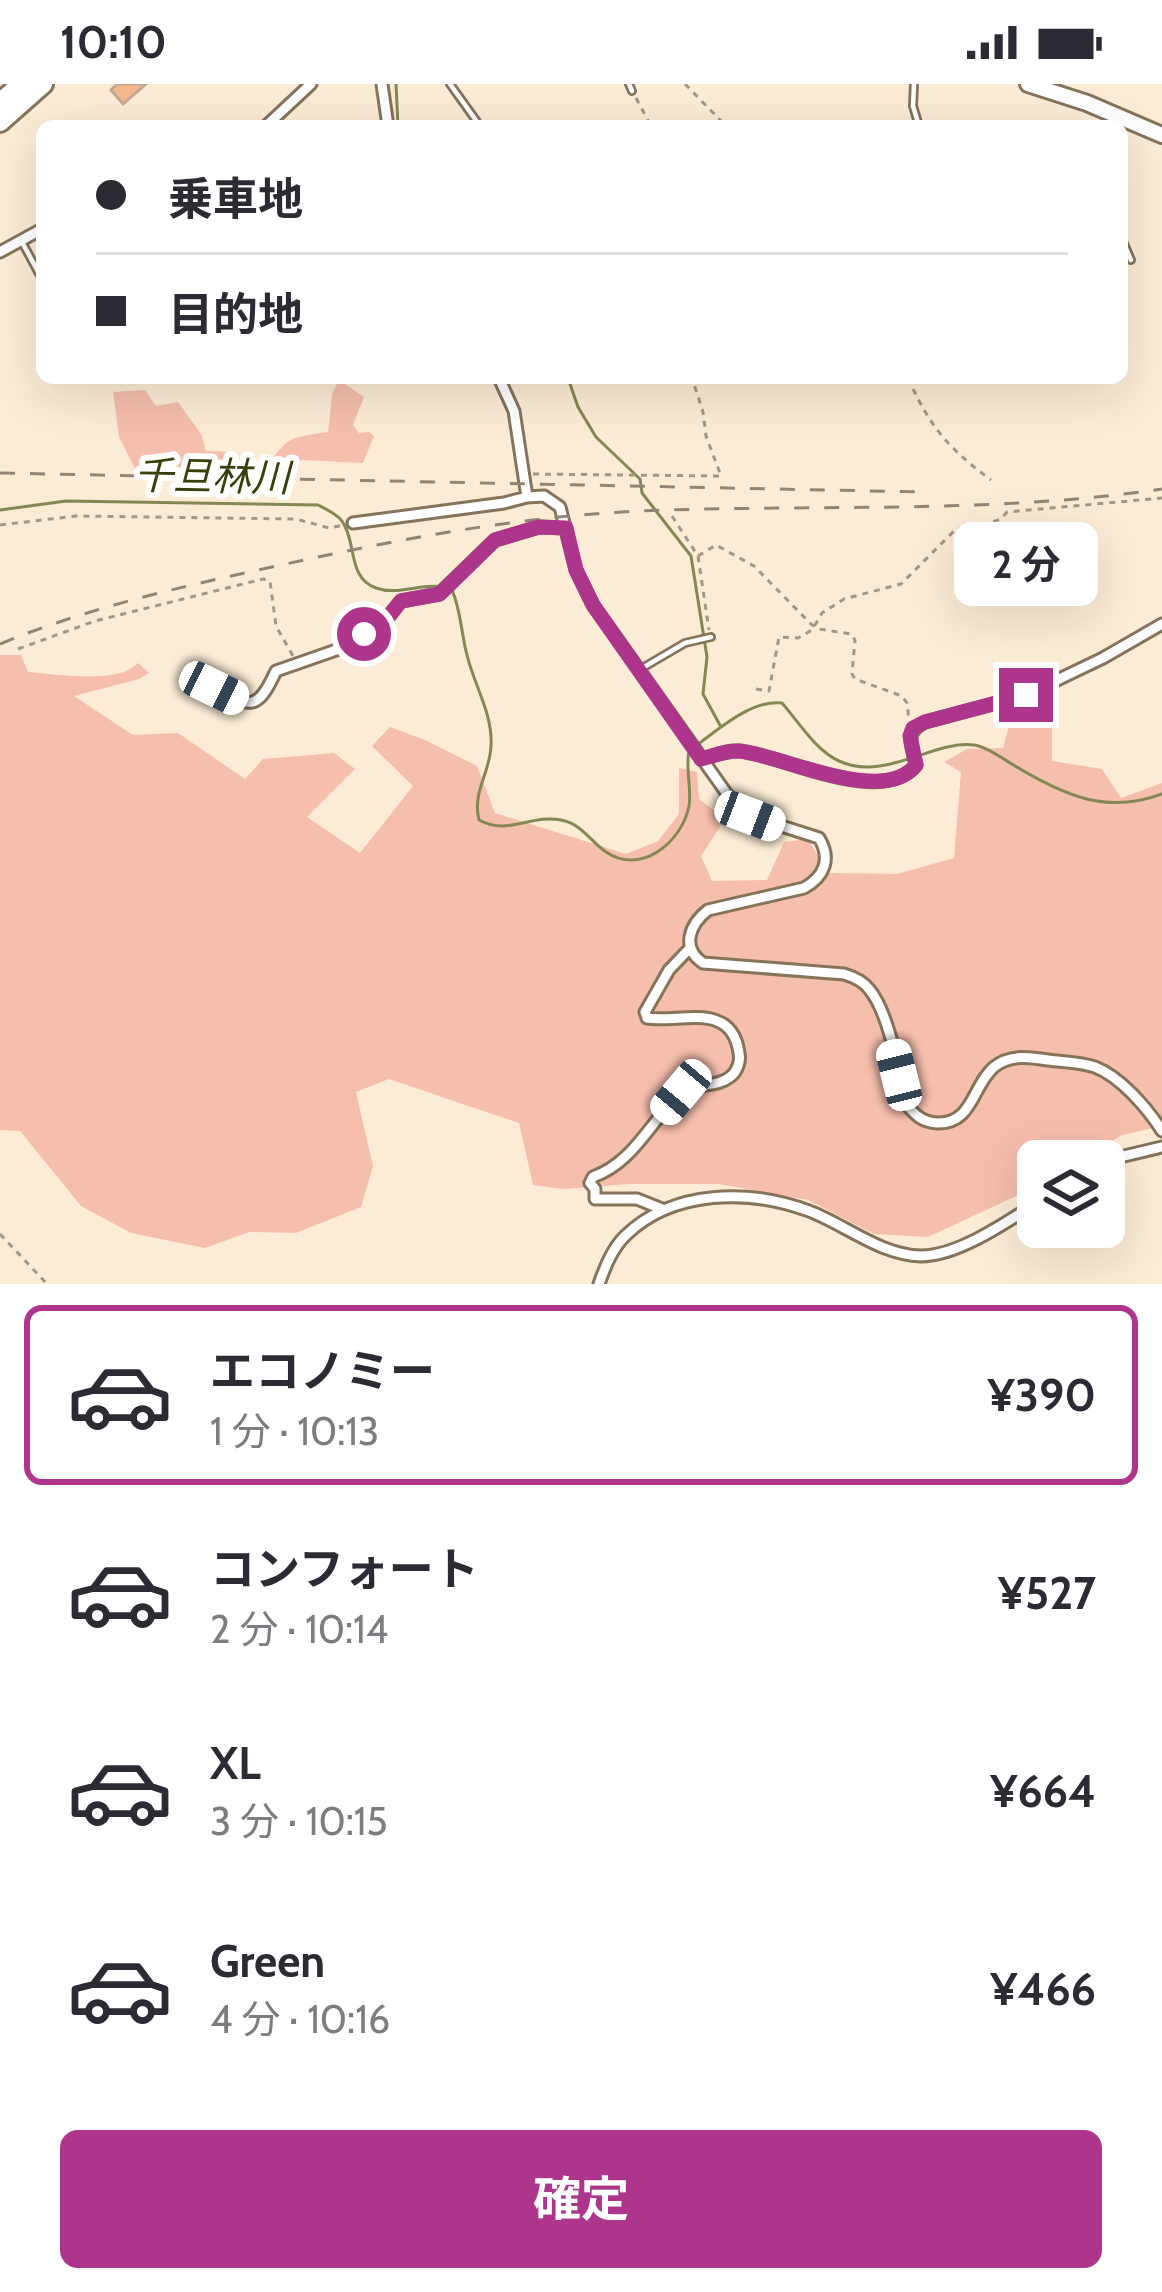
<!DOCTYPE html>
<html lang="ja">
<meta charset="utf-8">
<style>
:root{--surface:#fff;--page:#f7f7f7;--text:#2b2b33;--muted:#7c7c81;--line:#e1e1e2;--accent:#ad368c}
body{margin:0;font-family:Cabin,"Noto Sans JP",sans-serif;background:var(--page);color:var(--text);height:100vh;display:flex;flex-direction:column;font-size:45px;white-space:nowrap}
*{box-sizing:border-box;margin:0}
p{font-size:39px;color:var(--muted)}
.icon{flex:none;width:66px;height:66px;fill:none;stroke:currentColor;stroke-width:2;stroke-linecap:round;stroke-linejoin:round}
.map{position:relative;height:1200px;overflow:hidden}
.drawer{display:flex;flex-direction:column;background:var(--surface);flex:1}
.drawer>*{flex:none}
.hud{position:absolute;left:36px;top:36px;width:1092px;height:264px;border-radius:18px;box-shadow:0 12px 48px #0002;display:grid;align-content:center;height:264px;padding:0 60px;background:var(--surface)}
.tools{position:absolute;left:1017px;top:1056px;display:grid;gap:24px}
.tools a{display:grid;place-items:center;width:108px;height:108px;border-radius:18px;background:var(--surface);box-shadow:0 12px 48px #0002;font-size:60px}
.end{position:absolute;width:54px;height:54px;margin:-27px;border:15px solid #ad368c;background:#fff;box-shadow:0 0 0 6px #fff}
.from{border-radius:50%}
.bubble{position:absolute;height:84px;border-radius:18px;background:var(--surface);box-shadow:0 12px 48px #0002;font-size:39px;font-weight:700;line-height:84px;text-align:center}
.car{position:absolute;width:36px;height:72px;margin:-36px -18px;border-radius:15px;box-shadow:0 0 9px 3px #0007;background:linear-gradient(#fff 24%,#345 0 40%,#fff 0 76%,#345 0 86%,#fff 0)}
.hud b{display:flex;align-items:center;gap:42px;height:114px;font-size:45px}
.hud b+b{border-top:3px solid var(--line)}
.hud i{width:30px;height:30px;background:var(--text)}
ul{padding:21px 0 0;list-style:none}
li{display:flex;align-items:center;gap:36px;height:180px;margin:0 24px 18px;padding:0 36px;border:6px solid transparent;border-radius:18px}
li div{flex:1}
li b{display:block;font-size:45px}
li em{font-style:normal;font-weight:700}
li.active{border-color:var(--accent)}
li>.icon{width:108px;height:108px;stroke-width:1.5}
.action{display:flex;gap:24px;margin-top:auto;padding:24px 60px}
.action a{flex:1;height:138px;border-radius:18px;background:var(--accent);color:#fff;font-size:48px;font-weight:700;line-height:138px;text-align:center}
.status{display:flex;justify-content:space-between;align-items:center;height:84px;padding:0 60px;background:var(--surface);direction:ltr}
.status svg{height:33px;fill:currentColor}
.map>svg:first-child{display:block}
.green{fill:#f6bead}
.lines{fill:none;stroke-linecap:round;stroke-linejoin:round}
.stream{stroke:#858755;stroke-width:3}
.building{fill:#f6b98e;stroke:#c4a894;stroke-width:3}
.lane-casing{stroke:#85735a;stroke-width:10}
.street-casing{stroke:#85735a;stroke-width:15}
.secondary-casing{stroke:#85735a;stroke-width:20}
.highway-casing{stroke:#85735a;stroke-width:24}
.path{stroke:#a49787;stroke-width:3;stroke-dasharray:6 6;stroke-linecap:butt}
.lane{stroke:#fff;stroke-width:4.5}
.street{stroke:#fff;stroke-width:9}
.secondary{stroke:#fff;stroke-width:14}
.highway{stroke:#fff;stroke-width:18}
.rail{stroke:#918575;stroke-width:3;stroke-dasharray:15 15;stroke-linecap:butt}
.route{stroke:#ad368c;stroke-width:15}
.labels{text-anchor:middle;dominant-baseline:central;stroke-width:12;stroke-linejoin:round;paint-order:stroke}
.water-label{font-size:39px;font-style:italic;fill:#3a3e08;stroke:#fff}
</style>
<div class="status"><b>10:10</b><svg viewBox="0 0 49 12"><path d="M0 12V9h3v3zM5 12V6h3v6zM10 12V3h3v9zM15 12V0h3v12zM26 1h20v11H26zM47 4h2v5h-2z"/></svg></div>
<div class="map">
<svg width="1162" height="1200" viewBox="0 0 1162 1200">
<rect width="100%" height="100%" fill="#fcecd6"/>
<path class="green" d="M339,296L364,313L353,341L359,349L369,348L374,352L363,379L301,376L297,381L264,386C289,352 287,354 328,348L332,310Z
M145,306L156,322L178,318L201,350L206,367L234,368L233,386L135,385L119,353L113,308Z
M0,571H21L28,588C58,590 117,601 138,579L149,589L139,595L74,612L133,651L178,649L245,695L263,675L334,669L355,685L307,733L360,769L413,702L372,662L390,643L425,656L477,682L495,729L626,770L658,757L679,730V684L697,688L699,715L725,735L701,772L712,797L767,796L784,758L808,755L828,789L897,790L954,774L961,688L944,678L967,665L1003,664L1009,641L1052,639V677L1102,685L1121,714L1162,699V1042L1122,1051L1079,1077H1038V1102L928,1153L874,1150L808,1116L719,1100H630L563,1105L533,1101L519,1039L389,995L356,1008L373,1082L361,1123L296,1149L249,1148L205,1164L131,1149L81,1122L20,1047L0,1046Z"/>
<g class="lines">
<path class="stream" d="M396,0L398,42
M568,294L578,323L596,353L640,395L642,409L691,472L707,573L703,610L721,643
M0,426L66,417L318,421C326,425 337,430 342,437C357,458 347,494 376,504C401,513 427,495 452,506C461,526 461,549 467,571C474,601 493,630 491,662C490,689 472,708 479,736C508,752 531,730 561,736C582,740 589,756 606,768C641,792 682,758 689,722C692,704 685,684 689,667
M697,661C720,644 753,615 782,619C798,637 816,667 839,677C885,698 933,656 974,661C988,663 1003,675 1015,682C1063,711 1107,731 1162,710"/>
</g>
<path class="building" d="M117,0H146L123,20L111,6Z"/>
<g class="lines">
<defs>
<path id="lane" d="M450,0L480,42
M629,0L632,7
M914,0L913,22L919,42
M1122,155L1131,176
M22,158L42,195
M639,586L685,559L711,553"/>
<path id="street" d="M382,0L388,42
M266,42L311,0
M0,168L42,145
M499,294L514,327L527,413L544,412L560,423L576,486L593,521L732,717L750,732L819,754C832,775 824,793 804,804L708,826C689,841 681,864 703,879L844,890C854,893 863,897 869,905C889,928 899,989 906,1020C915,1031 922,1038 937,1039C973,1040 972,1002 994,983C1010,970 1030,973 1048,976C1063,978 1081,978 1095,983C1121,993 1148,1025 1162,1047
M353,439L504,419L527,413
M214,605C251,623 257,628 276,587L342,564L385,536L401,517L439,510L495,456L539,443L566,444
M701,675C713,672 727,666 739,667C783,671 881,724 916,681C912,660 903,650 925,638L1026,611L1103,574L1162,540
M1103,1077L1162,1063
M662,1125L637,1115H595V1105L590,1099L593,1093C634,1078 649,1039 679,1011C693,997 715,1005 730,993C737,988 741,977 739,969C732,917 681,939 647,934L645,928L669,886L690,864
M599,1200C605,1183 612,1165 625,1152C673,1105 750,1105 809,1127C846,1141 880,1171 921,1172C958,1172 1007,1138 1038,1118"/>
<path id="secondary" d="M1028,0L1087,19L1162,51"/>
<path id="highway" d="M0,19L21,0
M0,38L43,0"/>
</defs>
<use href="#lane" class="lane-casing"/>
<use href="#street" class="street-casing"/>
<use href="#secondary" class="secondary-casing"/>
<use href="#highway" class="highway-casing"/>
<path class="path" d="M685,0L726,42
M636,14L651,42
M908,294C930,343 948,364 991,396
M533,390L721,392L706,352L703,328L692,294
M672,432L698,472L709,546
M0,441L76,432L296,435L329,444L344,441
M698,472L716,461L754,482L811,540L819,545L851,550L855,556L852,590L855,595L902,612L907,619L909,636
M18,565L95,537L263,495L270,497L276,542L293,572
M756,605L769,607L779,553L798,554L812,546L822,529L844,515L901,500L956,445L980,442L1001,435L1007,428L1162,414
M0,1150L47,1200"/>
<use href="#lane" class="lane"/>
<use href="#street" class="street"/>
<use href="#secondary" class="secondary"/>
<use href="#highway" class="highway"/>
<path class="rail" d="M0,389L922,408
M0,560C87,524 180,503 272,483C403,454 535,429 669,426C834,421 998,429 1162,405"/>
</g>
<g class="lines">
<path class="route" d="M364,550L386,536L401,517L440,510L495,456L539,443L566,444L576,486L593,521L701,675C713,672 727,666 739,667C782,671 883,723 916,681L910,652L913,644L925,638L1026,611"/>
</g>
<g class="labels">
<g class="water-label">
<text transform="translate(212 392) rotate(1)">千旦林川</text>
</g>
</g>
</svg>
<div class="tools">
<a><svg class="icon" aria-label="layers" viewBox="0 0 24 24"><path d="M12 4l9 5-9 5-9-5zM3 14l9 5 9-5"/></svg></a>
</div>
<i class="end from" style="left:364px;top:550px"></i>
<i class="end" style="left:1026px;top:611px"></i>
<div class="bubble" style="left:954px;top:438px;width:144px">2 分</div>
<i class="car" style="left:214px;top:604px;rotate:116deg"></i>
<i class="car" style="left:750px;top:732px;rotate:111deg"></i>
<i class="car" style="left:899px;top:991px;rotate:346deg"></i>
<i class="car" style="left:681px;top:1008px;rotate:220deg"></i>
<div class="hud">
<b><i class="from"></i>乗車地</b>
<b><i></i>目的地</b>
</div>
</div>
<section class="drawer">
<ul>
<li class="active"><svg class="icon" aria-label="car" viewBox="0 0 24 24"><path d="M5 17H2v-5l4-1 3-4h7l3 4 3 1v5h-3M9 17h6M6 11h13"/><circle cx="7" cy="17" r="2"/><circle cx="17" cy="17" r="2"/></svg><div><b>エコノミー</b><p>1 分 · 10:13</p></div><em>¥390</em></li>
<li><svg class="icon" aria-label="car" viewBox="0 0 24 24"><path d="M5 17H2v-5l4-1 3-4h7l3 4 3 1v5h-3M9 17h6M6 11h13"/><circle cx="7" cy="17" r="2"/><circle cx="17" cy="17" r="2"/></svg><div><b>コンフォート</b><p>2 分 · 10:14</p></div><em>¥527</em></li>
<li><svg class="icon" aria-label="car" viewBox="0 0 24 24"><path d="M5 17H2v-5l4-1 3-4h7l3 4 3 1v5h-3M9 17h6M6 11h13"/><circle cx="7" cy="17" r="2"/><circle cx="17" cy="17" r="2"/></svg><div><b>XL</b><p>3 分 · 10:15</p></div><em>¥664</em></li>
<li><svg class="icon" aria-label="car" viewBox="0 0 24 24"><path d="M5 17H2v-5l4-1 3-4h7l3 4 3 1v5h-3M9 17h6M6 11h13"/><circle cx="7" cy="17" r="2"/><circle cx="17" cy="17" r="2"/></svg><div><b>Green</b><p>4 分 · 10:16</p></div><em>¥466</em></li>
</ul>
<div class="action"><a>確定</a></div>
</section>
